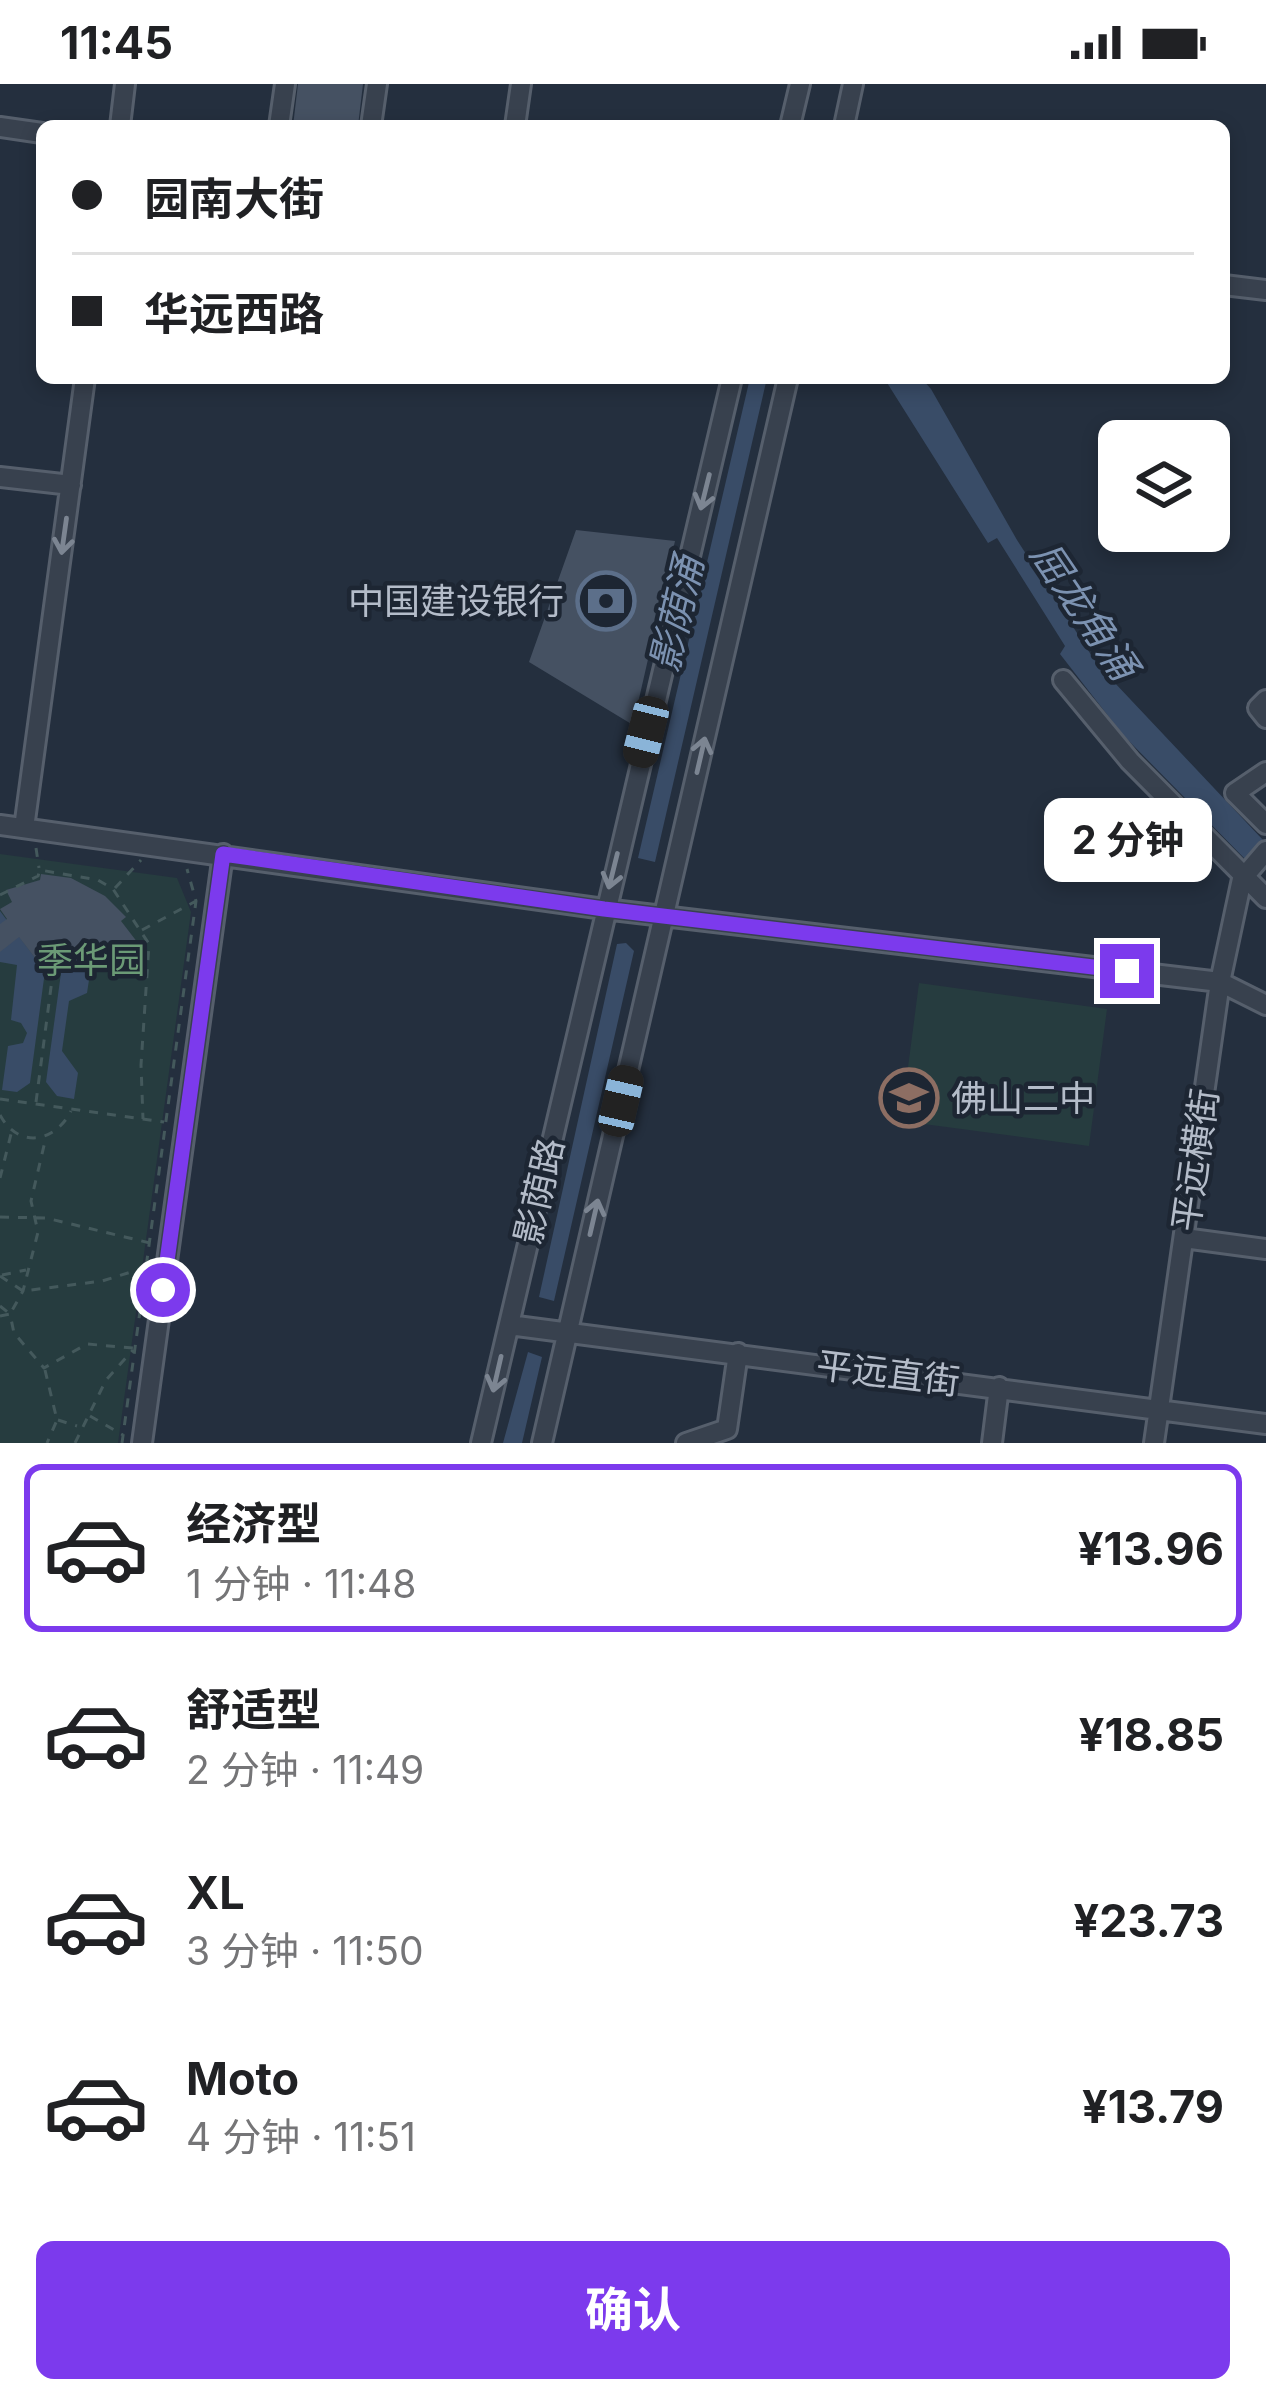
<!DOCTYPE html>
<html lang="zh">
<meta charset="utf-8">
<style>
:root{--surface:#fff;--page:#f6f6f6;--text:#202124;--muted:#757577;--line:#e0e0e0;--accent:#7c3aed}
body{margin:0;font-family:Inter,"Noto Sans SC",sans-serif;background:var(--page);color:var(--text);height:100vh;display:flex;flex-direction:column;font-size:45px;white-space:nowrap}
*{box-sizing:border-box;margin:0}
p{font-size:39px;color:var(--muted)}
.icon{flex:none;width:66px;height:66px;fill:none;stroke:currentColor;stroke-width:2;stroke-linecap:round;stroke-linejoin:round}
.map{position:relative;height:1359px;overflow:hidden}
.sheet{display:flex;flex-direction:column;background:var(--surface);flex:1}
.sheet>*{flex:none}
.guide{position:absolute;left:36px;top:36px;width:1194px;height:264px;border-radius:18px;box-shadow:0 6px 18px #0003;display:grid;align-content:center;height:264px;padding:0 36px;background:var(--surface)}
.buttons{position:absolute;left:1098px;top:336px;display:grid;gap:24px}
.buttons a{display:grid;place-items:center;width:132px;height:132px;border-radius:18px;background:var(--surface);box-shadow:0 6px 18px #0003;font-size:60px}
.end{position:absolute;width:54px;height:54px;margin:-27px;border:15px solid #7c3aed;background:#fff;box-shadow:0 0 0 6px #fff}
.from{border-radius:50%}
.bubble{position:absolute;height:84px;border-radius:18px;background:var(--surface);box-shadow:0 6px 18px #0003;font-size:39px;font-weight:700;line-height:84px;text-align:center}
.car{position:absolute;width:36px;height:72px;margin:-36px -18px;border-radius:15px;box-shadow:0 0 9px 3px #0007;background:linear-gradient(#222 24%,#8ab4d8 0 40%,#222 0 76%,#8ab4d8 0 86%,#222 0)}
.guide b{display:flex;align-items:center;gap:42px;height:114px;font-size:45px}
.guide b+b{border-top:3px solid var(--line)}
.guide i{width:30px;height:30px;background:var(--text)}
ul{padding:21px 0 0;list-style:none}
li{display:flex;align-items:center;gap:36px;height:168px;margin:0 24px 18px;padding:0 12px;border:6px solid transparent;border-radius:18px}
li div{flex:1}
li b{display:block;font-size:45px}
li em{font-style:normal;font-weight:700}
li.active{border-color:var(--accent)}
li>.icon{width:108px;height:108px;stroke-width:1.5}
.cta{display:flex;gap:24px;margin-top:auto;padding:24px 36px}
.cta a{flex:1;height:138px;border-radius:18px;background:var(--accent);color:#fff;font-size:48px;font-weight:700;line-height:138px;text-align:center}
.status{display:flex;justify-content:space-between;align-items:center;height:84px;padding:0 60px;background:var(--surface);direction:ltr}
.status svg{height:33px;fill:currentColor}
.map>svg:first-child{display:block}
.green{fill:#263c3f}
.water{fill:#394c67}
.building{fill:#455162}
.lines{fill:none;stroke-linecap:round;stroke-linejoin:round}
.minor-casing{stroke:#565f6c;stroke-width:24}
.path{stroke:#44595c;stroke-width:3;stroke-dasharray:9 9;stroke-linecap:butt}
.minor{stroke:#38414e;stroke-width:18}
.oneway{stroke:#7c8592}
.route{stroke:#7c3aed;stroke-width:15}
.labels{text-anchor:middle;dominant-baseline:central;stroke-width:9;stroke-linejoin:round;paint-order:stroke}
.poi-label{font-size:36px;fill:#b4bcc9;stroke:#1d2633;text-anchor:end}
.park-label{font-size:36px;fill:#6b9a76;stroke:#1d2633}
.street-label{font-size:36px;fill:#b4bcc9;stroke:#1d2633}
.water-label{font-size:39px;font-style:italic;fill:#7c92b1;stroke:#1d2633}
</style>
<div class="status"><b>11:45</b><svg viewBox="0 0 49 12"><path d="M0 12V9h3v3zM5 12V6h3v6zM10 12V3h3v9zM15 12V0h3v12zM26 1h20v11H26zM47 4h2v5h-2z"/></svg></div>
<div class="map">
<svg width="1266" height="1359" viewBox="0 0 1266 1359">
<rect width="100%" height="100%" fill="#242f3e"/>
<path class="green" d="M0,770L177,794L191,828L118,1359H0Z
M919,899L1107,925L1089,1062L901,1037Z"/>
<path class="water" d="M750,294H767L655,778L638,774Z
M884,294H921L931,305L1017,456L1097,580L1263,756L1245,775L1123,651L1060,570L1065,562L997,454L988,459Z
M0,827L45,887L30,999L17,1008L2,1006L8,962L23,959L27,949L21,939L11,936L17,881L0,878Z
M626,859L634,867L554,1217L539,1213L617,860Z
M89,866L93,870L87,909L69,917L62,967L78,989L74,1015L57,1012L46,998L61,889Z
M528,1268L542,1273L522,1359H503Z"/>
<path class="building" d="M298,0H363L358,42H293Z
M576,446L675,457L633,641L529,578Z
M41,790L71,794L105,812L126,833L121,837L141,863L117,882L105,868L97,875L89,866L61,889L45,887L19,853L0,868V840L7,835L0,825L12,818L6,806L40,796Z"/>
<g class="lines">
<defs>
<path id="minor" d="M120,42L125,0
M279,42L285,0
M371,42L377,0
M515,42L521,0
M790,42L800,0
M844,42L853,0
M0,43L42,49
M1224,201L1266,206
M0,393L71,401
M1063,596L1130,677L1266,814
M1266,616L1258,624L1266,634
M1266,688L1235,709L1266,740
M0,741L604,825L1220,898L1266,921
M24,744L85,294
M1184,1154L1266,1165
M509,1241L1266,1340
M142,1359L223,770
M481,1359L732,294
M542,1359L788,294
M686,1359L727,1345L738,1269
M992,1359L999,1303
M1154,1359L1220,898L1242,795L1266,767"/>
</defs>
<use href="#minor" class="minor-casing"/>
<path class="path" d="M36,764L39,784
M115,804L141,776
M0,811L38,792L40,786L98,796L113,805L149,860L141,981L143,1035
M142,846L196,817
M0,1015L164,1038
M36,1018L53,888
M0,1031C18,1065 55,1059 71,1027
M0,1094L11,1050
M0,1133L46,1134L150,1159
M2,1191L26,1186
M0,1192L23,1207L102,1197L144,1184
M0,1222L10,1230L23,1207L38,1148L31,1117L46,1053
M0,1232L10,1230L14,1249L44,1284L87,1260L133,1264
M45,1286L57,1336L47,1359
M90,1332L123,1351
M58,1336L77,1342
M75,1359L106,1296L133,1266
M122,1359L196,817L187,785"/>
<use href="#minor" class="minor"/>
</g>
<defs><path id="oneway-shaft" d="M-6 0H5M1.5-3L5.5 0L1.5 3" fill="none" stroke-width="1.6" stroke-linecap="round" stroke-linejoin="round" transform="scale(3)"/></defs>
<g class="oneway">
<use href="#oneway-shaft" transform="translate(705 408) rotate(104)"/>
<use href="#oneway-shaft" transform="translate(64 452) rotate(98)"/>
<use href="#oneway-shaft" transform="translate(701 671) rotate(-77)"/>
<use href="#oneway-shaft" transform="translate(613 787) rotate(104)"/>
<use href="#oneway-shaft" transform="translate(594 1133) rotate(-77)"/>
<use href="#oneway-shaft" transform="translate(497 1290) rotate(103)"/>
</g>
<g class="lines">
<path class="route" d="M163,1206L223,770L604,825L1127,887"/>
</g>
<defs>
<symbol id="bank-ring" viewBox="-11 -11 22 22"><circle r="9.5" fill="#1d2633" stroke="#5c6f8a" stroke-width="1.5"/><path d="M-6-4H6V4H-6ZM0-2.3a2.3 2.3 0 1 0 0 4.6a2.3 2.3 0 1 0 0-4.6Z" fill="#5c6f8a"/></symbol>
<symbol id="school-ring" viewBox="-11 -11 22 22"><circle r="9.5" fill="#1d2633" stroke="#8d6e63" stroke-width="1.5"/><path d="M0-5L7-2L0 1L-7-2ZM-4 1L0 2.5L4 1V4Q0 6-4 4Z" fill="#8d6e63"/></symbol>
</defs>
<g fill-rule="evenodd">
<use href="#bank-ring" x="573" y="484" width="66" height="66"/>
<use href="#school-ring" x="876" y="981" width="66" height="66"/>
</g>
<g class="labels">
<g class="poi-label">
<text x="564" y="517">中国建设银行</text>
<text x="951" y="1014" text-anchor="start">佛山二中</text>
</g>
<g class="park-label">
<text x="91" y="876">季华园</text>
</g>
<g class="street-label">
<text transform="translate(1195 1076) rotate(-82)">平远横街</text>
<text transform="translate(539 1107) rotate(-77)">影荫路</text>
<text transform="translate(888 1289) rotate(7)">平远直街</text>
</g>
<g class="water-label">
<text transform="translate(1085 526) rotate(56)">屈龙角涌</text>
<text transform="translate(676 530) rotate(-77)">影荫涌</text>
</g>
</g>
</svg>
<div class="buttons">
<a><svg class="icon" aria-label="layers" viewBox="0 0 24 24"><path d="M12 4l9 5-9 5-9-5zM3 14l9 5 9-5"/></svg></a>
</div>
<i class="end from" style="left:163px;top:1206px"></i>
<i class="end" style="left:1127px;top:887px"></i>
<div class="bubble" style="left:1044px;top:714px;width:168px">2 分钟</div>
<i class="car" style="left:646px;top:648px;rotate:194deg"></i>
<i class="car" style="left:621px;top:1017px;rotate:13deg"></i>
<div class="guide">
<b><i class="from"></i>园南大街</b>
<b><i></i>华远西路</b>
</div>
</div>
<section class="sheet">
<ul>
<li class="active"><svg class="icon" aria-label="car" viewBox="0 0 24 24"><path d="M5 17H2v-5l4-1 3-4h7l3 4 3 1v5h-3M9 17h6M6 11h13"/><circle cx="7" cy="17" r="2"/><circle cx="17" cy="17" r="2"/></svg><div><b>经济型</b><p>1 分钟 · 11:48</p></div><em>¥13.96</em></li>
<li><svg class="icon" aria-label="car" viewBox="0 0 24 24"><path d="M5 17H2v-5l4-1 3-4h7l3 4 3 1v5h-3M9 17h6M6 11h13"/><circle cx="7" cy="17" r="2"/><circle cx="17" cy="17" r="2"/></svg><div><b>舒适型</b><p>2 分钟 · 11:49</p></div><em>¥18.85</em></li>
<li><svg class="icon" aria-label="car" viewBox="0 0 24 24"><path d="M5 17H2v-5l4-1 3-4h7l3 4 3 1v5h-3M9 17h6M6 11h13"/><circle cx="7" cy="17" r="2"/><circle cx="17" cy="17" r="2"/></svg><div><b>XL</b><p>3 分钟 · 11:50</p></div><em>¥23.73</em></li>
<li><svg class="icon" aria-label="car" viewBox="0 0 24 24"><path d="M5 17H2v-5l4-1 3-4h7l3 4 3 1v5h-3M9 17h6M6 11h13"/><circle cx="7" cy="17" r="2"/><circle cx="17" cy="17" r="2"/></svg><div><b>Moto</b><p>4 分钟 · 11:51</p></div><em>¥13.79</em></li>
</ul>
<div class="cta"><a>确认</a></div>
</section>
